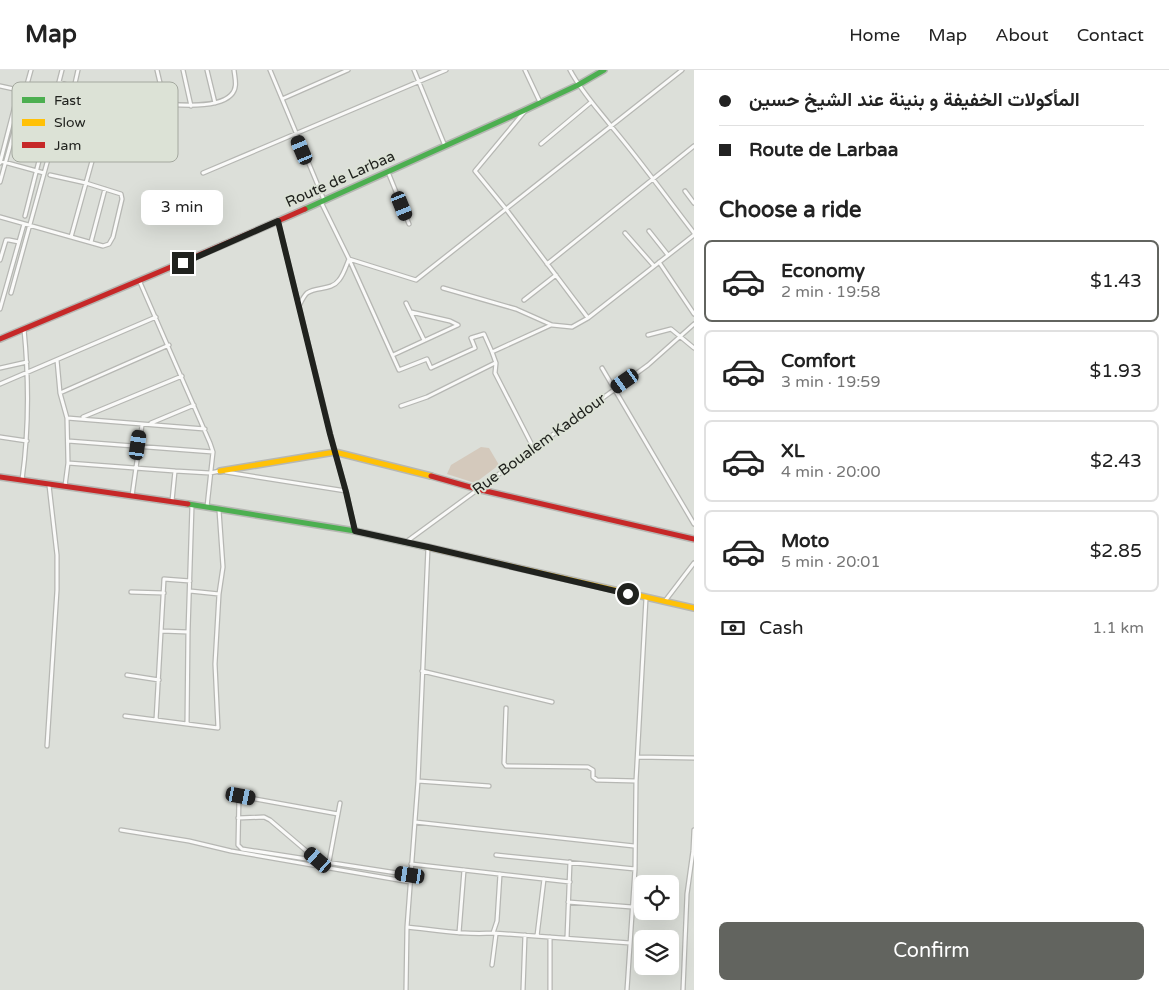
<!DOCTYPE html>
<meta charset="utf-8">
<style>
:root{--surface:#fff;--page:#f2f2f2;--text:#222;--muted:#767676;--line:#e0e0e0;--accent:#62645f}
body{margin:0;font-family:"Varela Round",Vazirmatn,sans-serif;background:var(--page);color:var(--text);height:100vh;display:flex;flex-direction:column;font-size:19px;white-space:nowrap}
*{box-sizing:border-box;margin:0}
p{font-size:16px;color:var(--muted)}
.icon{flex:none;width:28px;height:28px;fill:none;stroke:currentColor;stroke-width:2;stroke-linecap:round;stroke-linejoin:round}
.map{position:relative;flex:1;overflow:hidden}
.sheet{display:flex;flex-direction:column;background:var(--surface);width:475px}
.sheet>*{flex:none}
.banner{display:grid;align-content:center;height:110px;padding:0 25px;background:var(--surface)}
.buttons{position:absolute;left:634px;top:805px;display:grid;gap:10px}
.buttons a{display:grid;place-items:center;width:45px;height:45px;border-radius:8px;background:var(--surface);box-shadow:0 5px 20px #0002;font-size:25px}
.end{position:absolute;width:22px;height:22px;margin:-11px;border:6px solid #20221e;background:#fff;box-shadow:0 0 0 2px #fff}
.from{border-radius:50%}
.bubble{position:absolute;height:35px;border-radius:8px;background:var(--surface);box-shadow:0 5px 20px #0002;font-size:16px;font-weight:600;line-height:35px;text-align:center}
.car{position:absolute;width:15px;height:30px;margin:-15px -8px;border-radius:6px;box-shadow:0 0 4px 1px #0007;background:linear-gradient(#222 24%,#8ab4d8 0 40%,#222 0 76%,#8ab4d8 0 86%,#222 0)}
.banner b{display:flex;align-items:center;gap:18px;height:48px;font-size:19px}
.banner b+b{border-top:1px solid var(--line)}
.banner i{width:12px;height:12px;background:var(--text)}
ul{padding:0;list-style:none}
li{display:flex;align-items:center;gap:15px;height:82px;margin:0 10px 8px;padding:0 15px;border:2px solid var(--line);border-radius:8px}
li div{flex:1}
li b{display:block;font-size:19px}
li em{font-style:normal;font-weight:600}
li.on{border-color:var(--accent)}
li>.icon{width:45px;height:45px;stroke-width:1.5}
h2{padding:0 25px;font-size:22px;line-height:60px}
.pay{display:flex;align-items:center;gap:12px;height:55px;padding:0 25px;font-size:19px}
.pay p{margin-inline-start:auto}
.action{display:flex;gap:10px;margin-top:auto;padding:10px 25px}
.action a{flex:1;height:58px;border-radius:8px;background:var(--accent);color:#fff;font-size:20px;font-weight:600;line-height:58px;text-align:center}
header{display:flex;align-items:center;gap:30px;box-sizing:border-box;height:70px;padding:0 25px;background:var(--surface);border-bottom:1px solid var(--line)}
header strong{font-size:24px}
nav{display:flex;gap:28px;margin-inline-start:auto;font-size:18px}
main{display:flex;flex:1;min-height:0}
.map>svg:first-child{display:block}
.green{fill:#d4c9bc}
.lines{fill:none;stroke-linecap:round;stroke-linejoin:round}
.street-casing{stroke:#b6b7b3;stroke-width:5.5}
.fast-casing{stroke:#b6b7b3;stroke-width:8}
.slow-casing{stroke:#b6b7b3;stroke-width:8}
.jam-casing{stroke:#b6b7b3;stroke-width:8}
.street{stroke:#fafaf9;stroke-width:3}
.fast{stroke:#4caf50;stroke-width:5}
.slow{stroke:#ffc107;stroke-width:5}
.jam{stroke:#c62828;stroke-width:5}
.route{stroke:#20221e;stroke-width:6}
.labels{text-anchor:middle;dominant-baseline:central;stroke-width:4;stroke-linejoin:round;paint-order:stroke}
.street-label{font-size:15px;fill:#20221e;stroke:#dce2d6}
.key{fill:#dce2d6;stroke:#a4a89f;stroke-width:1}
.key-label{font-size:14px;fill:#20221e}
</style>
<header>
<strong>Map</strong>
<nav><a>Home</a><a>Map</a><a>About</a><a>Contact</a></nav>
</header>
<main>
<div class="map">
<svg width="694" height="920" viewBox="0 0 694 920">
<rect width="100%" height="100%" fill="#dcdfd9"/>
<path class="green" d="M481,377L489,378L499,395L475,413L447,404L451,395Z"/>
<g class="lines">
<defs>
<path id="street" d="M157,0L165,34
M183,0L191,36
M207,0L215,33
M270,0L324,130
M414,0L445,76
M525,0L540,32
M570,0C581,21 596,37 611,56C640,90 666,127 694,163
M59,12C89,24 208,49 231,25C238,18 235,9 234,0
M0,16L55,28
M58,16L97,61L99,66L71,167
M74,18L78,0
M282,29L348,0
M525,41L475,101L506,139L588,248
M541,74L590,33
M0,91L44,103
M0,93L19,20
M388,102L409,154
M203,103L446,0
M0,112L31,0
M685,121L694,133
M25,146L62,0
M0,147L103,176L109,174L113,167L122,129L121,124L86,113L50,105
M278,151L335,382L346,421L355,461
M649,161L668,185
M625,163L654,196
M91,172L105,119
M349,189L416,210L682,0
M349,189L399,300L427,289L431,298L475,278L471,268L484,264L492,282
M0,190L6,170H9L19,172
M659,192L694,244
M547,194L694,76
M139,210L210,373L213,382L207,437
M443,218L516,239L552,255L572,257L588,248L694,165
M11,223L66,24
M524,230L556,205
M406,233L424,270
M299,236C301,232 303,227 307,223C317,216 331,221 339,210C344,204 346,196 349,189L321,132
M0,239L24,154
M648,265L671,259L694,278
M393,285L458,255L450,251L411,242
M57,290L60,323L67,348L68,393L65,416
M0,298L27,292
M602,298L694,454
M0,314L156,247
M60,323L169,275
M401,336L427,327L495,293
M83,347L182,306
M67,348L205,359
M151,353L194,335
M0,367L27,371
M68,371L213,382
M534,379L495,303L496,293L492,282L551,255
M68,393L175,401L210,403L220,401
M226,402L346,421
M22,410C29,360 29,310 24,259
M132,426L142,355
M172,431L175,401
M406,472L648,295L694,254
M190,521L219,524
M131,522L164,523
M665,531L694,493
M162,561L188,562
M422,601L552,632
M127,605L159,610
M506,638L504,693L506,696L588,697L593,700V707L597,710L636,711
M125,646L218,658L215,594L219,524L223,497L219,440
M156,650L164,509L190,511
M187,654L188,562L192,435
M47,676L57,520V485L49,415
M638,687L694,688
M418,711L489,716
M338,744L239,726L238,775L242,779L410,805
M238,748L264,747L270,750L317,790
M415,752L634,776
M121,760L189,771L231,781L410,812
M496,785L635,799
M329,792L340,733
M411,794L570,812
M568,832L632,837
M407,857C436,860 464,865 493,863L630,873
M459,863L464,800
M493,863L497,851L500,804
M537,866L544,809
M567,868L570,792
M492,895L496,864
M406,920L407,857L418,711L428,477
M523,920L525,865
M550,920V867
M627,920L635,799L636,711L646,528
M683,920L687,824L693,781L694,760"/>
<path id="fast" d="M305,139L525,40L578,15L604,0
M188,434L355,461L427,477"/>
<path id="slow" d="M220,401L335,382L431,406
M427,477L694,538"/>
<path id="jam" d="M0,269C102,226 204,184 305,139
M431,406L477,419L694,469
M0,407L188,434"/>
</defs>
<use href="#street" class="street-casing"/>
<use href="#fast" class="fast-casing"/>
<use href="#slow" class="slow-casing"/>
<use href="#jam" class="jam-casing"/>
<use href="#street" class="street"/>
<use href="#fast" class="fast"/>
<use href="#slow" class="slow"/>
<use href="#jam" class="jam"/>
</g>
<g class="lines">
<path class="route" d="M183,193L278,151L330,364L346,422L355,461L428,477L628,524"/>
</g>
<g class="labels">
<g class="street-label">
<text transform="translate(340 109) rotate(-24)">Route de Larbaa</text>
<text transform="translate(539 374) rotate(-36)">Rue Boualem Kaddour</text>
</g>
</g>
<rect x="12" y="12" width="166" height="80" rx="8" class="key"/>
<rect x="22" y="27" width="23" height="6" fill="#4caf50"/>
<rect x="22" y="49" width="23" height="7" fill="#ffc107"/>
<rect x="22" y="72" width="23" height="6" fill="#c62828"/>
<g class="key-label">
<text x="54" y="35">Fast</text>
<text x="54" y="57">Slow</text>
<text x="54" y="80">Jam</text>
</g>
</svg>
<div class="buttons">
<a><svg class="icon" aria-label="locate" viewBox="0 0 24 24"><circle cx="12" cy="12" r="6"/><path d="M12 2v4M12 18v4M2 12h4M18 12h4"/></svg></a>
<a><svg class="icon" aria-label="layers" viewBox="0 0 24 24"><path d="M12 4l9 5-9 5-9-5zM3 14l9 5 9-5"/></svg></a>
</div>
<i class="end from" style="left:628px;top:524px"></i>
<i class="end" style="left:183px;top:193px"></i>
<div class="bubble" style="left:141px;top:120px;width:82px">3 min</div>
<i class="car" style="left:302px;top:80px;rotate:337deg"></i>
<i class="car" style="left:402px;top:136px;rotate:158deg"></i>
<i class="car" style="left:625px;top:311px;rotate:235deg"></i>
<i class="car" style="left:138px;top:375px;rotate:8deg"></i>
<i class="car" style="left:241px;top:726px;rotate:101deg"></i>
<i class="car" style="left:318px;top:790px;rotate:311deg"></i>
<i class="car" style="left:410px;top:805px;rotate:279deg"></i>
</div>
<section class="sheet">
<div class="banner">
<b><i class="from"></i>المأكولات الخفيفة و بنينة عند الشيخ حسين</b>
<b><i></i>Route de Larbaa</b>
</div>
<h2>Choose a ride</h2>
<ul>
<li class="on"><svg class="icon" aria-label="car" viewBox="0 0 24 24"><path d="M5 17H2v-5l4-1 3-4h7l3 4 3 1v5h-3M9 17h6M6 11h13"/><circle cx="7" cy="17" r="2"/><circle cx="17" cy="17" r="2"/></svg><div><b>Economy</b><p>2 min · 19:58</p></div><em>$1.43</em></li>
<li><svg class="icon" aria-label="car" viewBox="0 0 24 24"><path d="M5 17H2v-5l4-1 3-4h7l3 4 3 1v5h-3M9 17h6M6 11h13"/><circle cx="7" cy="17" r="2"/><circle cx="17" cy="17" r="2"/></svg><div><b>Comfort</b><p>3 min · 19:59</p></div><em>$1.93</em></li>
<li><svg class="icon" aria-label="car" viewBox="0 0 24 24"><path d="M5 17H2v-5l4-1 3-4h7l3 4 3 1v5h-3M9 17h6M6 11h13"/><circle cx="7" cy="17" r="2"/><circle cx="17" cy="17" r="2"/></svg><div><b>XL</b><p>4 min · 20:00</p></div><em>$2.43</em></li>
<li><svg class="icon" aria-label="car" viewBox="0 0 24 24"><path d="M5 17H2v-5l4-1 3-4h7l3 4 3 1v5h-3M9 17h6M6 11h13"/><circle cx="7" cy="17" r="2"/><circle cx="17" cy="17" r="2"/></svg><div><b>Moto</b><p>5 min · 20:01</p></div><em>$2.85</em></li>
</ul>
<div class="pay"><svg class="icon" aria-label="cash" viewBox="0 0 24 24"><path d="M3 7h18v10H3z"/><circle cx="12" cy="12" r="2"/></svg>Cash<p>1.1 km</p></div>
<div class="action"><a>Confirm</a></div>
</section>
</main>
